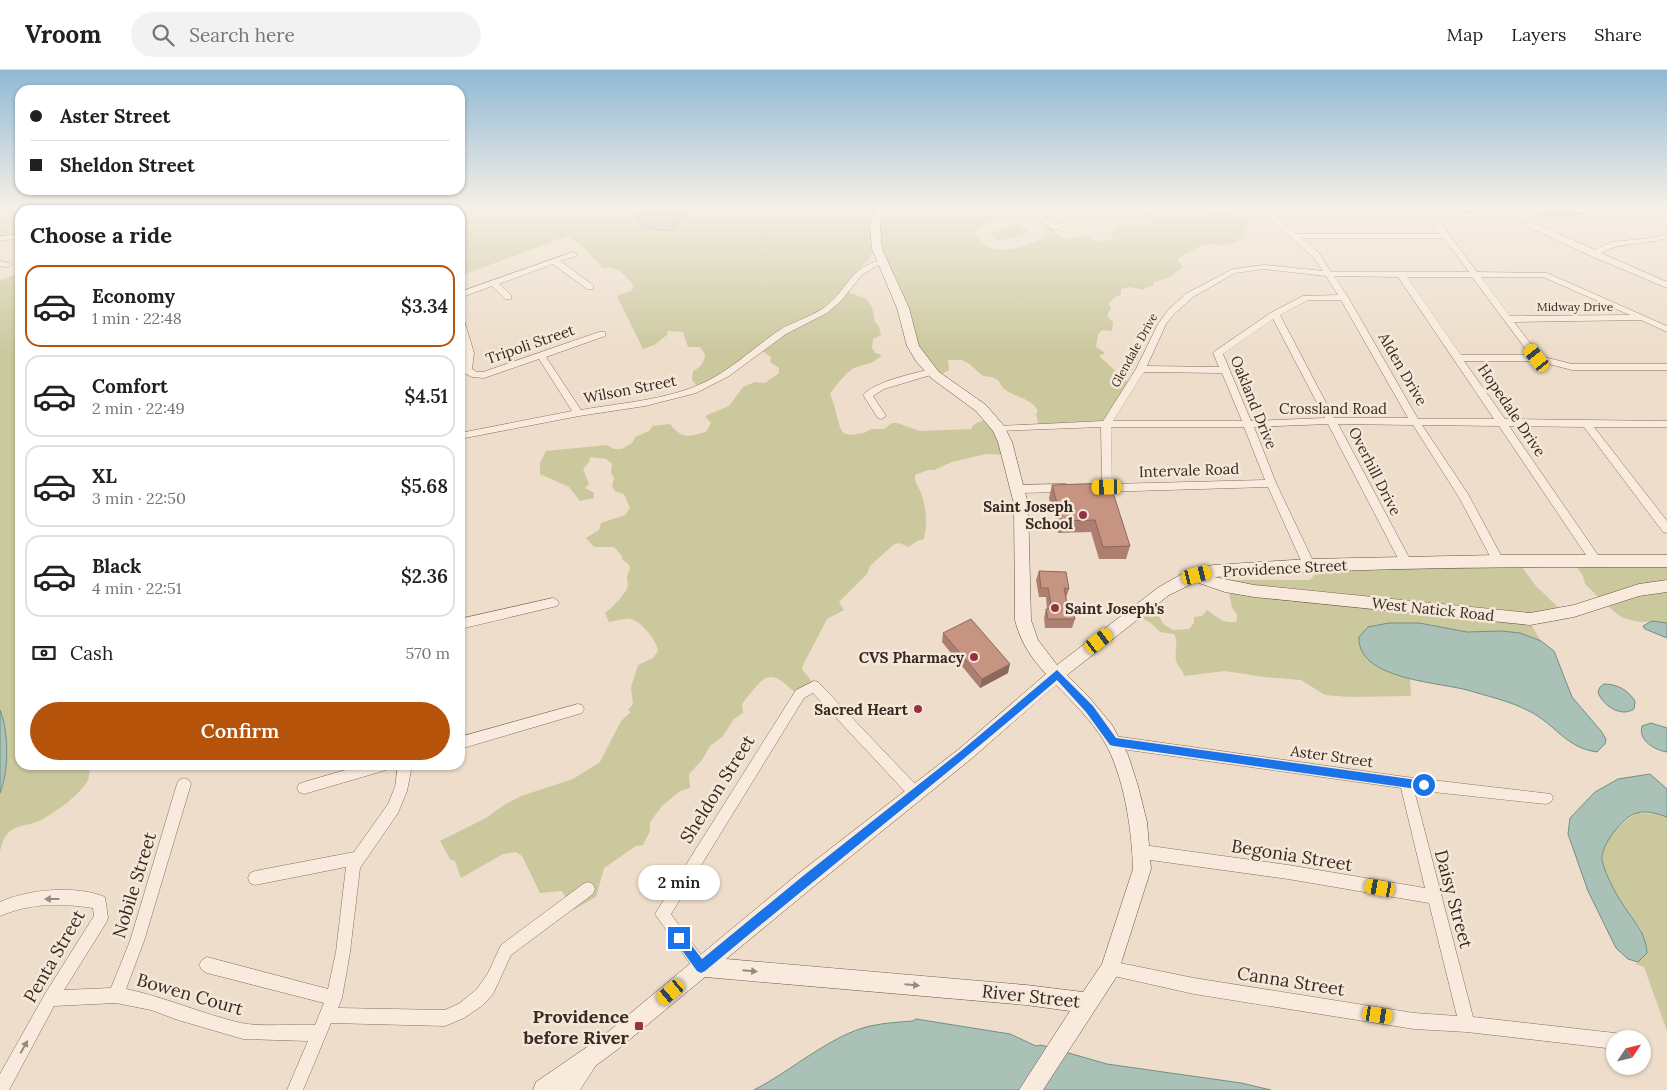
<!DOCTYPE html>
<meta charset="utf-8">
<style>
:root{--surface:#fff;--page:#f2f2f2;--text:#202124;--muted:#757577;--line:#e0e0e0;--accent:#b45309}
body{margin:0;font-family:Lora,serif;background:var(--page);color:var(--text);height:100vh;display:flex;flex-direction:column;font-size:19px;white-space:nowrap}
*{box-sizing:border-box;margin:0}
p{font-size:16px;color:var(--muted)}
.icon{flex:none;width:28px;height:28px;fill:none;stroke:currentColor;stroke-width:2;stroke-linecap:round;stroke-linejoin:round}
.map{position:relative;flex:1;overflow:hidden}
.side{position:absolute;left:15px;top:135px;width:450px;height:565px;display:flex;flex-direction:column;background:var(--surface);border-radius:15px;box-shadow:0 1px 4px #0004}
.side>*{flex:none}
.top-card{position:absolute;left:15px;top:15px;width:450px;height:110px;border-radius:15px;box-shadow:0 1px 4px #0004;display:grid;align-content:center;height:110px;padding:0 15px;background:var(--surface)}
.needle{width:32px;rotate:55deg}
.buttons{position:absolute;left:1606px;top:960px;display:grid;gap:10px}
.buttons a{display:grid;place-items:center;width:45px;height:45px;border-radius:50%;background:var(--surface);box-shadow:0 1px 4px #0004;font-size:25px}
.end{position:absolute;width:22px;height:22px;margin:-11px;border:6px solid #1a73e8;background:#fff;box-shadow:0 0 0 2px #fff}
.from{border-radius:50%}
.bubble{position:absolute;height:35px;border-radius:18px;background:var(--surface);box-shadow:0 1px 4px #0004;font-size:16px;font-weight:600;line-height:35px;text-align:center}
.car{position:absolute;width:15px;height:30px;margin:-15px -8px;border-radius:6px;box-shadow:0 0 4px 1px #0007;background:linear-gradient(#f5c518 24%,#345 0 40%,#f5c518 0 76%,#345 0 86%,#f5c518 0)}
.top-card b{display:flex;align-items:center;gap:18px;height:48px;font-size:19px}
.top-card b+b{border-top:1px solid var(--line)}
.top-card i{width:12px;height:12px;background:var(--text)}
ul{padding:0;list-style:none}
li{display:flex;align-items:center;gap:15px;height:82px;margin:0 10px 8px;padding:0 5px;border:2px solid var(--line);border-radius:15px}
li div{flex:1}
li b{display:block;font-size:19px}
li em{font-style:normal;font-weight:600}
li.on{border-color:var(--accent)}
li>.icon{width:45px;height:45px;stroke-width:1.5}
h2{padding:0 15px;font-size:22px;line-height:60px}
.pay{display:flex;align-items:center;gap:12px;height:55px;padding:0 15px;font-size:19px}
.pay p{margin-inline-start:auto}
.action{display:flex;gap:10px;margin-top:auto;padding:10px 15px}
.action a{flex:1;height:58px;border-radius:30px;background:var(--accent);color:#fff;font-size:20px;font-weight:600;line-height:58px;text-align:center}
header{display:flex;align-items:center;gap:30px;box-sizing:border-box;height:70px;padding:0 25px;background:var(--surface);border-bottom:1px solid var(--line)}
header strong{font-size:24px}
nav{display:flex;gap:28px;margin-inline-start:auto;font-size:18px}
.search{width:350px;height:45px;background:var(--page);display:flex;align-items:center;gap:12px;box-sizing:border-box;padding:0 18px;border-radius:28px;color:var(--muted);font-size:19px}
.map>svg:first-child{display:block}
.green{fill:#cbc89e}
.water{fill:#aac1b7;stroke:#719083}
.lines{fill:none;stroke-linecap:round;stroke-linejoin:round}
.stream{stroke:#719083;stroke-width:2}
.street-casing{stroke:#896e5f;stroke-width:1}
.secondary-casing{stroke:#6b5042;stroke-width:1}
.street{fill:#f8ebdd;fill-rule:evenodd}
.secondary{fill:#f8ebdd;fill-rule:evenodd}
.wall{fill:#ac7f70}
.shaded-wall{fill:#8c685b}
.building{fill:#c89482;stroke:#8c685b}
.oneway{fill:#998a80}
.route{fill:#1a73e8}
.poi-dot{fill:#943244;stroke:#f4e8d9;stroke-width:2}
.labels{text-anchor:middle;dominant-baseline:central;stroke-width:5;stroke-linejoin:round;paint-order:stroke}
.far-street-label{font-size:12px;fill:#3a2922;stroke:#f4e8d9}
.street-label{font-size:15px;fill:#3a2922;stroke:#f4e8d9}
.poi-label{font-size:15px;font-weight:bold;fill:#3a2922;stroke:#f4e8d9;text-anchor:end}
.near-street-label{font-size:18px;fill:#3a2922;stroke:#f4e8d9}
.near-poi-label{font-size:18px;font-weight:bold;fill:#3a2922;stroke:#f4e8d9;text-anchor:end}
</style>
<header>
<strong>Vroom</strong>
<div class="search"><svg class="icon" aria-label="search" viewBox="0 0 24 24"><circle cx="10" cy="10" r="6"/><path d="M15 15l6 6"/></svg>Search here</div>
<nav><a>Map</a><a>Layers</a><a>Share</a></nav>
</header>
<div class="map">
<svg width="1667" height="1020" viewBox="0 0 1667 1020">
<rect width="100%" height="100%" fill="#edddca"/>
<path class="green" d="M0,138H73L78,140H20V164H0Z
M323,138H1026L1030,142C1012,149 990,147 975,162C986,184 1006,182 1026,175C1034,172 1041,171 1047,164L1044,161L1052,157L1054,163C1067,170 1072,170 1086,165C1096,173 1101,172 1112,169L1114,166L1111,162L1123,153L1135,157L1147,152V149L1141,145C1158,129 1230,141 1251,148C1245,165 1243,173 1222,175C1216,175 1210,173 1203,175C1197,177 1186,185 1178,188V191L1184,197L1166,209L1154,212L1153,216L1146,217L1144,220L1130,217L1121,219V225L1115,227L1108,234L1111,238L1107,246L1113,252L1112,261L1102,260L1098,264L1096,277L1105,283L1099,286L1131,315L1108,351L1039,356L1036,344L1038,341C1031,325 1003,327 999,311L992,307L983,306L968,293L962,290H948L949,300L939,306L926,295L875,182L855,204L846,221L866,229L872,237L875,252L879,257L881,265L873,269L872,278L875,283L882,285C872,295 867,293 854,298C849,300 833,318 830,324C836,337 836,350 843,363L850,365L864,363L871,359H884L892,353H897L920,361L971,359L974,354L990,348L1007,385L986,384L952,392L934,400H928L915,405C914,413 920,418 922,426C927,441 927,455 924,469L917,471L909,477L899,473L893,475L870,496L867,504L839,532L844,540L827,549L803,595L802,599L813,613L798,626C769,596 765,604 742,634L743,643L734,649L722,667L710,676L702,690L689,704L690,718L680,721L662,736L650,752V761L643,775L636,776L604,798L596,827L573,840L562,821L540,823L522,786L516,782L503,784L461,808L455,791L450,789L440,771L486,748L504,735L521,726L573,709L600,692L621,651L631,642L628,640L633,634L631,617L638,595L653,588L658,581C657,571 641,550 630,549C624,548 616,551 609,552L605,543C612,538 627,523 628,515C628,513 627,510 627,507C628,503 630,500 630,496L622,489V486L614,477H594L586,468L599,460L601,453L625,445L630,438L624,424L615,421L612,416L614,408L611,403L612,394L606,389L590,387L589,392L583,399L589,414L585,418L594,423V428L580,431L569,417L540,404V393L546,381L607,375L614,379H622L632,373L635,367L649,361L653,356L670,354C682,369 688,367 706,362L711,353L705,346L729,336L743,317L755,312L765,313L779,303V298L770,292L771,287L761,280L699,318L692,310L693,301C701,297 704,293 705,284L700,277H688L683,262L668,261L667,265L654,275L643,279L617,226L630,221L634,217C626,205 617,195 603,198L583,177L568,166L460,206V140H325Z
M1326,138H1437L1446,141L1427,144L1396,140L1364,145L1350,142L1331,143Z
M1017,154L1029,162L1000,172L989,164Z
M20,203V695H90C89,700 90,707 88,710C79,726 58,740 43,749C23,760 6,750 0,782V723L4,714L7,689L0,640V210Z
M1573,491H1667V553C1653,551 1638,554 1624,548C1614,544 1594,522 1585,514L1583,506Z
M1518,492L1536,516L1564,543L1529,551L1541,571L1520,563L1501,561L1467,562L1419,553L1372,593L1410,609L1411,626L1349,627L1325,625L1301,610L1264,607L1225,601L1184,606C1183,600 1177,596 1176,590C1174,581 1179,572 1174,564L1160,562L1151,553L1135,544L1144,538L1160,547L1163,554L1173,560L1189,559L1194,553V547L1202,546L1207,540C1216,546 1225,556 1237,551V544L1232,538L1227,512L1232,510H1310L1316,503L1339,495Z
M1637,743L1658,744L1667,747V961L1644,897L1636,894L1638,892L1641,859C1629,843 1593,796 1604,776C1611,762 1624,751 1637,743Z"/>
<path class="water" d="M641,138H685L683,146L675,159C664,162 646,160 638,151Z
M1652,551L1667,553V568L1645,559L1643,556Z
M1389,553H1419L1467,562L1501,561L1520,563L1541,571L1554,581L1572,627L1601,661L1606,669L1605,674L1597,682C1566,678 1555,654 1529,641C1510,631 1487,626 1467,620C1437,612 1357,609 1359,567L1368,557Z
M1604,614C1617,614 1628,620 1635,631L1634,639C1621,648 1602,635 1598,622L1600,617Z
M0,640C9,662 9,702 0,723Z
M1651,653L1667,658V682C1655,680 1638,671 1642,656Z
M1650,704L1667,719V747C1659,744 1646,740 1637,743C1623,746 1600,776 1602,790C1606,807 1618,828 1628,842C1637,855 1646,865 1647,883L1638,892L1628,889L1616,878L1588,821L1568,764L1570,748L1595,722L1618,709Z
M916,949L1010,964L1036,976L1041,975L1107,994L1241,1013L1271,1020H754C791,1001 831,965 870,956C884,953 899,952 913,951Z"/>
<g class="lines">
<path class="stream" d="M1443,138C1462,148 1482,138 1503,138
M1509,138L1544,144H1571L1640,138"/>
<defs>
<path id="street" d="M115,138H123L124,140H116Z
M201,138H214L218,140H204Z
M333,138H347L344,140H332Z
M1021,138H1030L1055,155L1102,138H1112L1054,160Z
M1258,138H1266L1296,164H1440L1430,150L1437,148L1477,202L1547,203L1667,256V262L1641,250L1514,252L1540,286L1572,294H1667V300H1572L1537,291H1464L1505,349L1667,351V357H1594L1667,451V463L1663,462L1584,357L1509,356L1600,488L1602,491L1596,495L1592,494L1499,356L1422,355L1468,424L1504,491L1498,495L1494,494L1460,429L1413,355L1338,354L1412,493L1406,497L1402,496L1328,354L1254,357L1276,413L1315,495L1309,499L1303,495L1268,417L1100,422L1095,418L1096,415L1102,414L1101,357L996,361L994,359L999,356L1103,351L1136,299L1158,254L1168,240L1187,223L1233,199L1264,195L1323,201L1313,187ZM1302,168H1444L1469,202H1331L1319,183ZM1264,199L1326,206L1338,225L1303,226L1272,242L1215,281L1213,283L1219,297L1147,296L1166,254L1174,244L1193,227L1235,203ZM1334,206L1398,207L1494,349H1418L1348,227ZM1407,207H1472L1530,285H1461ZM1481,207H1543L1630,245L1510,246ZM1308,230H1341L1408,348H1334L1280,245ZM1273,249L1325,348L1251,351L1223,284ZM1144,302L1222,303L1242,351H1113ZM1111,357H1244L1265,410L1112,414Z
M1526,152H1532L1595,180L1611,172L1652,168L1667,164V168C1645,175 1621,171 1601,183L1667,212V218L1591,186L1526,156Z
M20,165V169L0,170V166Z
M573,182L577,184L576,186L560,191L593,215V219H587L553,194L499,214L511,225V229H505L492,216L460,228V222Z
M882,190H885V194L876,196L862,205L840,232L827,243L786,264L729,306L696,323L645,336L579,346L460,369V363L572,341L539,289L484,308L472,307L460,301V294L463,295C465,279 460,264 460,247L464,250L474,283L472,299L477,302H483L599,262H605V266L546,287L581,340C625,332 673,330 713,308C736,295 756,276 778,261C792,252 808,248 822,239C848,222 847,198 882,190Z
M0,191L10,193L11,195L7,197L0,196Z
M931,299L936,302L934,304L884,319L873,326L886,346L881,349L878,348L863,325C876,311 912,304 931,299Z
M1066,414L1071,418L1066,422L1017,423L1012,419L1017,415Z
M553,528L557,530L559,533L557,536L460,559V549Z
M814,611L818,612L920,719L922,723L920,727L915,729L910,727L813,623L804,628L671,844L706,892L709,897L706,902L701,905L696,902L655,844L796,620Z
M578,634L582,635L584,639L582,643L460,679V667Z
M1114,666L1406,707L1551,724L1553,728L1551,732L1546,734L1414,720L1473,947L1615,963L1621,965L1622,969H1615V979L1467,962L1414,959L1194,924L1105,904L1102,899L1105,894L1110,891L1194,908L1414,943L1457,946L1429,833L1288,809L1143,789L1138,787L1136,782L1138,777L1143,775L1288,795L1425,818L1401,718L1114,678L1109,676L1108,672L1109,668Z
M363,695H390L388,699L383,701L304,724L299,722L297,718L299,714L304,712Z
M398,695H412L407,721L398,743L360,798L350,882L342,928L338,938L445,940L460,933L477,919L488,903L501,875L583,814L588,812L593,814L595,819L593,824L511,885L493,924L483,935L464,948L445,956L331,953L303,1020H287L308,971L243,969L178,950L151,940L116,933L54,936L9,1020H0V1004L45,924L94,846L93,838C60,833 31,833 0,846V832C28,819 77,815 105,827L108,848L106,853L64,920L111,918L130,871L177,714L179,710L184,708L189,710L191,714L144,871L126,919C165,927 202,944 241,953C260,957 294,954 315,955L324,933L207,903L202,900L199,895L202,890L207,887L328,919L336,882L346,797L255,815L250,813L248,808L250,803L255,801L354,782L388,734L395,717Z
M588,987L594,989L596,995L580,1020H562L582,989Z"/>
<path id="secondary" d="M875,138H885L880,156L882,179L909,238L919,276L939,302L986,335L1004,356L1012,372L1028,434L1031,550L1038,570L1057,595L1159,517L1180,505L1213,495L1309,489L1498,485H1667V497C1516,497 1365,497 1214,507L1254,515L1530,543L1574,535L1639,514L1667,510V522L1639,526L1574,547L1530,555L1254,527L1225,522L1196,512L1169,525L1067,605L1088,626L1112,655L1128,685L1138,716L1147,752L1151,799L1117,906L1043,1020H1019L1070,941L1026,935L705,907L617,980L562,1020H533L536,1012L603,966L799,803L959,679L1046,604C1031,588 1020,571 1015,550L1014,434L998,372L993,361L976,341L931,308L916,291L907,276L897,238L872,179L870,156ZM1056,615C1073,632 1091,650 1104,671C1124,705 1132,760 1133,799L1102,894L1083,922L1026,915L726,889L813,817L971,689Z"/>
</defs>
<use href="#street" class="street-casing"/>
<use href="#secondary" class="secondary-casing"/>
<use href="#street" class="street"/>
<use href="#secondary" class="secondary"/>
</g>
<path class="wall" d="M1052,415L1130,476L1126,489H1099L1091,462L1058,463L1049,428Z
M1039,501L1069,519L1066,528L1068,539L1075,549L1072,558H1045L1044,548L1046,539H1047L1046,527H1039L1036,510Z
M943,563L1008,603L980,618L942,572Z"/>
<path class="shaded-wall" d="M1010,594L1008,603L980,618L982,609Z"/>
<path class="building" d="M1110,413L1130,476L1103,477L1095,450L1062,451L1052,415Z
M1039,501L1066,502L1069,519L1064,518L1068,539L1073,540L1075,549H1048L1046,539H1052L1048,518H1041Z
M971,549L1010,594L982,609L943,563Z"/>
<defs><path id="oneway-solid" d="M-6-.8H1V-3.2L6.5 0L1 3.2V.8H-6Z" transform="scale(1.25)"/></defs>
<g class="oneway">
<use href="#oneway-solid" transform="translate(52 829) rotate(-180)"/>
<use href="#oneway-solid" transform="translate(750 901) rotate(5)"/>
<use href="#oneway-solid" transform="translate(912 915) rotate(5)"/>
<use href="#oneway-solid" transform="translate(24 977) rotate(-61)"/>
</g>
<linearGradient id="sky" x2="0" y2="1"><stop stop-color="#8fb9d4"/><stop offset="0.49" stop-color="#f7f0e7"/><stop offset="1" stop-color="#f7f0e7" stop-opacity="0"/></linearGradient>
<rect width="1667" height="281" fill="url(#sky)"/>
<path class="route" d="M1057,600L1093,636L1116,668L1424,711L1428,715L1424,720L1114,676L1110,675L1086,642L1057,610C942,709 822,803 705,901L701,903L697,901L676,872L674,868L676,864L679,863L683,864L702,889L803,806L961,681Z"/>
<g class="poi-dot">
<circle cx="1083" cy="445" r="5"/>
<circle cx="1055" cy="538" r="5"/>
<circle cx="974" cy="587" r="5"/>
<circle cx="918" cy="639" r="5"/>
<rect x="634" y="951" width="10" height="10" rx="2.5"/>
</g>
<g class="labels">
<g class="far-street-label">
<text x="1575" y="236">Midway Drive</text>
<text transform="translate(1134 280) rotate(-61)">Glendale Drive</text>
</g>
<g class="street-label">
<text transform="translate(530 274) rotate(-19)">Tripoli Street</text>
<text transform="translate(1403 299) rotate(60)">Alden Drive</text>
<text transform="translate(630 319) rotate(-11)">Wilson Street</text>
<text transform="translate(1254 332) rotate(68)">Oakland Drive</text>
<text x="1333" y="338">Crossland Road</text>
<text transform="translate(1512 340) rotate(56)">Hopedale Drive</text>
<text transform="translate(1189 400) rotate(-2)">Intervale Road</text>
<text transform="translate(1375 401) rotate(63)">Overhill Drive</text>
<text transform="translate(1285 498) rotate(-3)">Providence Street</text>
<text transform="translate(1433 539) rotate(6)">West Natick Road</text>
<text transform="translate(1332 686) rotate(8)">Aster Street</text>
</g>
<g class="poi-label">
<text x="1073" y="436">Saint Joseph<tspan x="1073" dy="17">School</tspan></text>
<text x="1065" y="538" text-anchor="start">Saint Joseph's</text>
<text x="964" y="587">CVS Pharmacy</text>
<text x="908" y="639">Sacred Heart</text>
</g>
<g class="near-street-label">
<text transform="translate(717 719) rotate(-58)">Sheldon Street</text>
<text transform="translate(1292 785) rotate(9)">Begonia Street</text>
<text transform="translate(134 815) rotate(-73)">Nobile Street</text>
<text transform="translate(1454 829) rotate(75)">Daisy Street</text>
<text transform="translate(54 886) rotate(-60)">Penta Street</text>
<text transform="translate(1291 911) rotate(9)">Canna Street</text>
<text transform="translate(190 924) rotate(16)">Bowen Court</text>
<text transform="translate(1031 926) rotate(6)">River Street</text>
</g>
<g class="near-poi-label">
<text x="629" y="946">Providence<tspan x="629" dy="21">before River</tspan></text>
</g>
</g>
</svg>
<div class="buttons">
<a><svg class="needle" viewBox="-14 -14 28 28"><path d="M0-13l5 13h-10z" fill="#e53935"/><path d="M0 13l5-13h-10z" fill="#757577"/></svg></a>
</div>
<i class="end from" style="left:1424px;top:715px"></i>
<i class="end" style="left:679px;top:868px"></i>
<div class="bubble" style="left:638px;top:795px;width:82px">2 min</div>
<i class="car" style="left:1537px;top:288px;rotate:322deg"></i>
<i class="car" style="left:1107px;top:417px;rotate:269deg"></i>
<i class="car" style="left:1197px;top:505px;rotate:76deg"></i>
<i class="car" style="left:1099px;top:571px;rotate:53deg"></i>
<i class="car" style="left:1380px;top:818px;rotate:280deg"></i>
<i class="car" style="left:671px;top:922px;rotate:230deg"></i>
<i class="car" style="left:1378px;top:945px;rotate:99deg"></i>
<div class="top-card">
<b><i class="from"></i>Aster Street</b>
<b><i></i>Sheldon Street</b>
</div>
<section class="side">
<h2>Choose a ride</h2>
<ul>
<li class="on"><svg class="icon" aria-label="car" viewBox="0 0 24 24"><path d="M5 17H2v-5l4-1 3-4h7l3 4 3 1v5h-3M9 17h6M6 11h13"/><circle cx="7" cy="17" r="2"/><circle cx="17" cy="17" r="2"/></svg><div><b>Economy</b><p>1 min · 22:48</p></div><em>$3.34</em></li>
<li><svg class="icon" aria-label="car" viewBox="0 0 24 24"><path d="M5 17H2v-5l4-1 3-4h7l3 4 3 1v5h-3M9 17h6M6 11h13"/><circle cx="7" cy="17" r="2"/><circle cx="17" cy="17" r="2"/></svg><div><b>Comfort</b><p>2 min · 22:49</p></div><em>$4.51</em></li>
<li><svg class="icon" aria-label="car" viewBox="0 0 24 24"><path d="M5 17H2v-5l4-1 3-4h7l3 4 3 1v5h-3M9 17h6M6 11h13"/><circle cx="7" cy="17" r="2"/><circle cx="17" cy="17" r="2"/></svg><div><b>XL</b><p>3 min · 22:50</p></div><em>$5.68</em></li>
<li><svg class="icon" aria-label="car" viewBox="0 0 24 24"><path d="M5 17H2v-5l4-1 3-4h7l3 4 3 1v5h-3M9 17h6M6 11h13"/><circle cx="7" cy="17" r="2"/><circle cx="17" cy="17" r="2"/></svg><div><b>Black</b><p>4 min · 22:51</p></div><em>$2.36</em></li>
</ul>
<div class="pay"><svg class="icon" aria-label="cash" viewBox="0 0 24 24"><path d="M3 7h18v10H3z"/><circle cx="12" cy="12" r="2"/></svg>Cash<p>570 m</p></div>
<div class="action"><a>Confirm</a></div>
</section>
</div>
